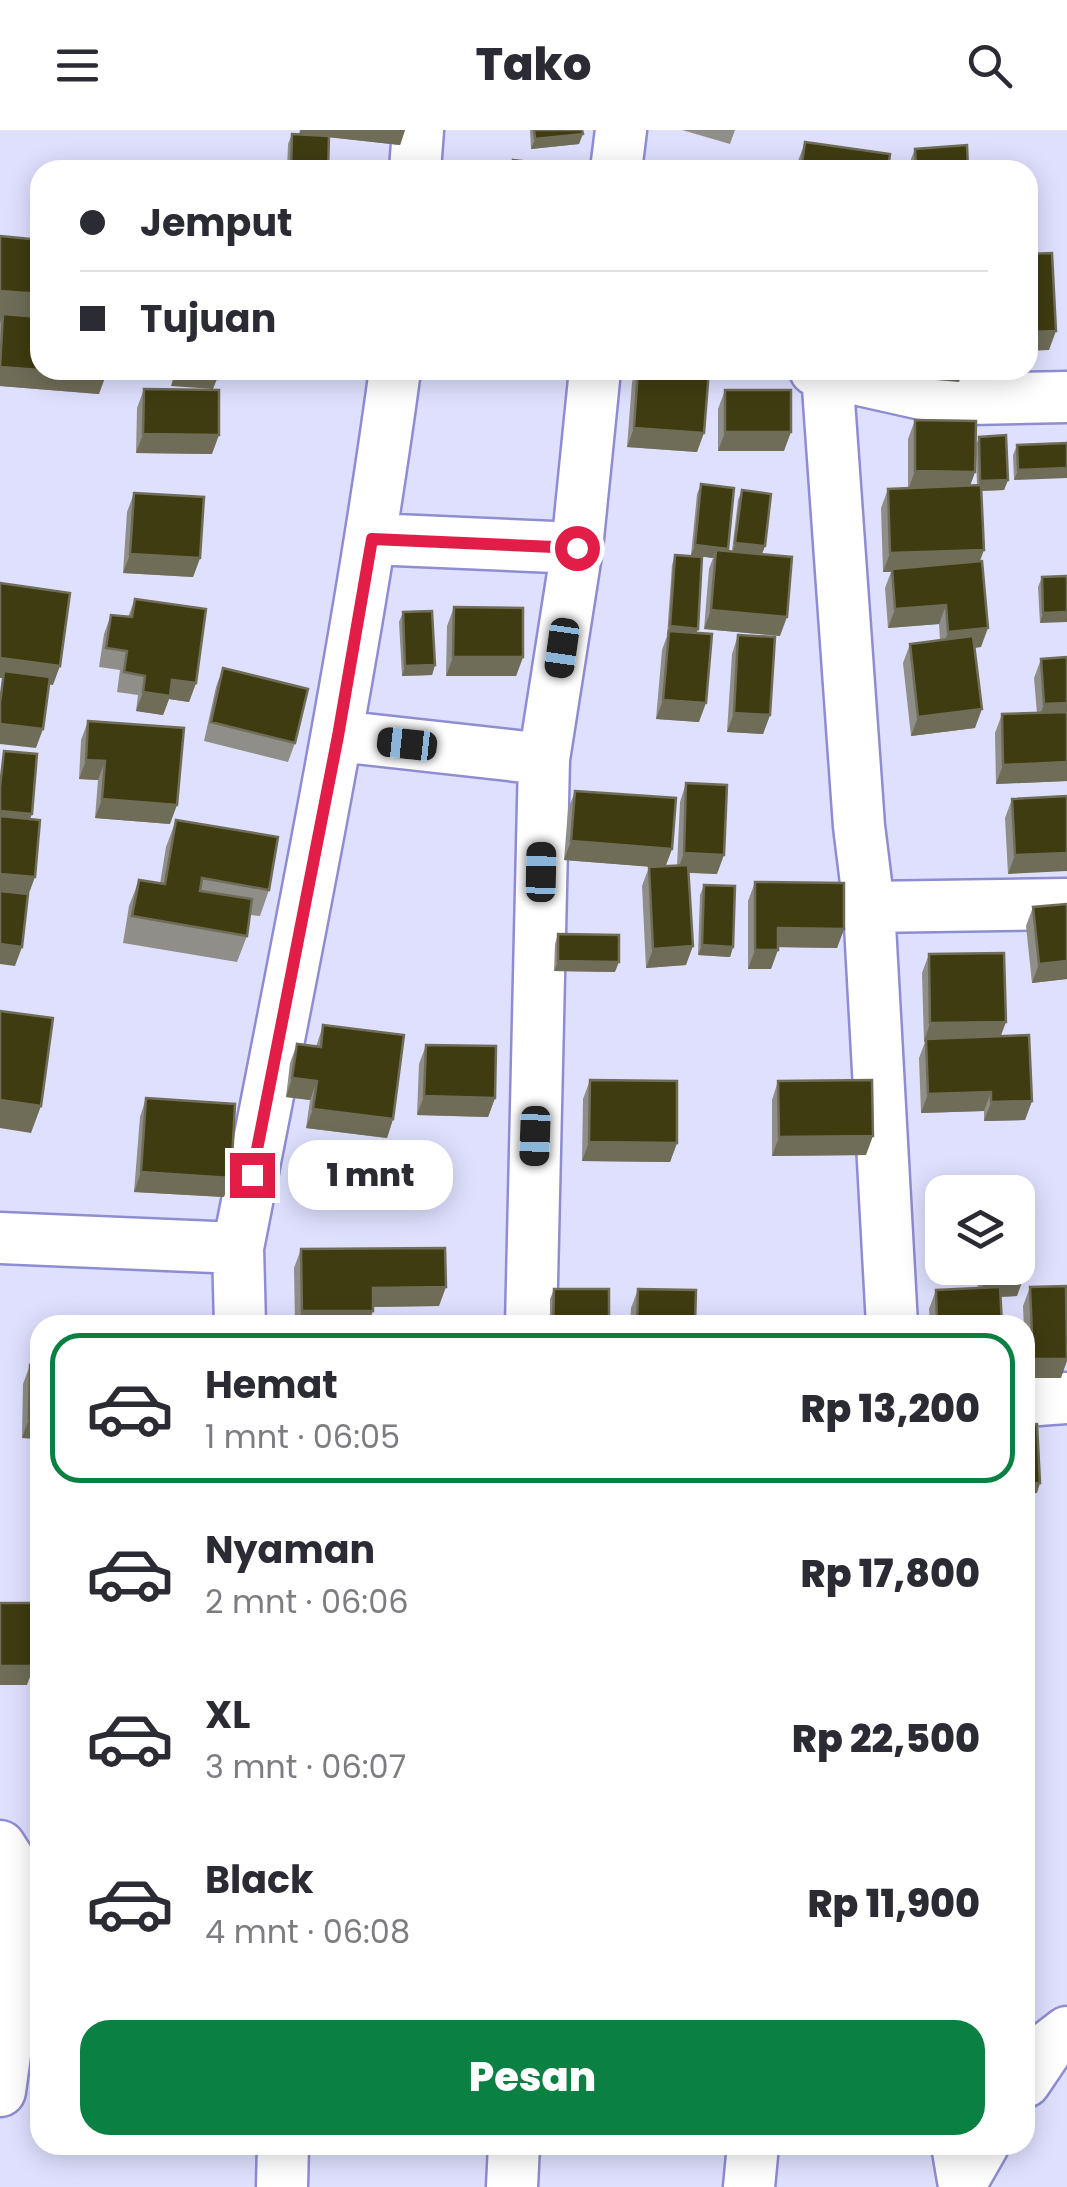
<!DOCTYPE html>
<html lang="id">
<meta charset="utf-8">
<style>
:root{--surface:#fff;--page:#f2f2f3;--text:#2b2b33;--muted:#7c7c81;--line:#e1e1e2;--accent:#0b8043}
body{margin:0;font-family:Poppins,sans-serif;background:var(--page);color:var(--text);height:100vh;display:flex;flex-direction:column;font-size:38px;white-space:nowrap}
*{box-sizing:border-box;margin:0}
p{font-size:32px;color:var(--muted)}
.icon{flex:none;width:55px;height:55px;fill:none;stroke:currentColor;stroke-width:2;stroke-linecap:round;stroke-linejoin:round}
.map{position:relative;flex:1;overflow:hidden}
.panel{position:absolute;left:30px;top:1185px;width:1005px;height:840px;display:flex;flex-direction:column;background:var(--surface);border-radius:30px;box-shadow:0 5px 25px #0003}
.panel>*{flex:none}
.hud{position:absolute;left:30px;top:30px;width:1008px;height:220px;border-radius:30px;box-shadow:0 5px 25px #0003;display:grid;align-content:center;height:220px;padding:0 50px;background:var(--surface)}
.buttons{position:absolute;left:925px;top:1045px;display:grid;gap:20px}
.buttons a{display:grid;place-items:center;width:110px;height:110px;border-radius:20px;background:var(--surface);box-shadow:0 5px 25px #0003;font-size:50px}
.end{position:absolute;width:45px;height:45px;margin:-22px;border:12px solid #e11d48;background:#fff;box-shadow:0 0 0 5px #fff}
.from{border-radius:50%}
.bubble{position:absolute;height:70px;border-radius:30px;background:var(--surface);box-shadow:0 5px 25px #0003;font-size:32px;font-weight:800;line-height:70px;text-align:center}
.car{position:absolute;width:30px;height:60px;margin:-30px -15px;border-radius:12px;box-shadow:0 0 8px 2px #0007;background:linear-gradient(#222 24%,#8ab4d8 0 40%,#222 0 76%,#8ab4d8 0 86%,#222 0)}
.hud b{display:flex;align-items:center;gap:35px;height:95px;font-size:38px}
.hud b+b{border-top:2px solid var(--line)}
.hud i{width:25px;height:25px;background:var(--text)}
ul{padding:18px 0 0;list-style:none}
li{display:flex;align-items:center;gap:30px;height:150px;margin:0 20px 15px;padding:0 30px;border:5px solid transparent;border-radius:30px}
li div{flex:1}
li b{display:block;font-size:38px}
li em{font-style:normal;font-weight:800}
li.active{border-color:var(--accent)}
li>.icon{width:90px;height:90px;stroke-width:1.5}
.primary-button{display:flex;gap:20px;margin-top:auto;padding:20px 50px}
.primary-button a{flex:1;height:115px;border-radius:30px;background:var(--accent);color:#fff;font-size:40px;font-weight:800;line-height:115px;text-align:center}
header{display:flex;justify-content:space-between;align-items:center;height:130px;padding:0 50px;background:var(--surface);font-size:45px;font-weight:800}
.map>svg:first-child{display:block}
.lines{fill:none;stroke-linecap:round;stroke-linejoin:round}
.minor-casing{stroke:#8f8dd2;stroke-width:55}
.minor{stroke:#fff;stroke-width:50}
.wall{fill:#8f8e88;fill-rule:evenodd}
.shaded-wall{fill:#6f6d58}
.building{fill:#3f3c11;stroke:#6f6d58;stroke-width:2.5}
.route{stroke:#e11d48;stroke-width:12}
</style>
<header><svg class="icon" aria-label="menu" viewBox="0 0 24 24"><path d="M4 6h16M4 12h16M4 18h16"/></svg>Tako<svg class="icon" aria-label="search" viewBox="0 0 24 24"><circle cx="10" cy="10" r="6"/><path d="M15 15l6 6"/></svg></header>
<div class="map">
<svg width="1067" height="2057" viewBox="0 0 1067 2057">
<rect width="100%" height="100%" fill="#dfe0fe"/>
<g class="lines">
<defs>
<path id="minor" d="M415,40L418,0
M616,40L621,0
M815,240L922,264L969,269L1067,267
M827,243L859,696L869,777L892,1195
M372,409L577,418
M338,606L544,629L531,1195
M544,629L577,418L595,240
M869,777L1067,774
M0,1108L238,1118
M240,1195L238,1118C295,826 355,535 395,240
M1025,1271L1067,1268
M0,1716L14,1738L20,1816L0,1961
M1025,1952L1050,1915L1067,1902
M957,2015L963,2050L983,2015
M282,2057L283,2015
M512,2057L514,2015
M749,2057L753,2015"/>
</defs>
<use href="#minor" class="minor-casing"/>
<use href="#minor" class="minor"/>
</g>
<path class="wall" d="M300,0H405L400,15L329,7L328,40H287L288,14L292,4L310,5L299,4Z
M530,0H582L579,14L531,19Z
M682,0H735L730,14Z
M805,12L888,40H797L798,31Z
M915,19L968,38V40H912L911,29Z
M0,106L99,264L0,256Z
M636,240H709L697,322L627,317L632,252Z
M144,259L212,324L136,323L137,278Z
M725,260L784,321H718V279Z
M915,290L976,315L979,307L1008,350L1004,360L982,361L980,431L981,517L974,518L975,598L911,606L903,533L910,514L940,510L939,494L888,498L885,458L891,442H883L881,378L888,359L908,358V309ZM976,326L977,355L970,356L975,342Z
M1067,313L1014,350L1013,325L1017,315Z
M701,354L727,421H732L738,370L742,360L765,416L762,424L780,506L704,499L709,439L713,428L691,425L697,364Z
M134,363L200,428L193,447L123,443L127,382Z
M675,425L696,503L699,592L656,589L662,520L667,506L672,435Z
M1067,446L1040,493L1038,457L1042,447Z
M135,469L196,553L189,572L169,569L163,585L136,581L138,565L117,562L120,540L99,537L104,504L111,485L128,487Z
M454,477L523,527L516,546H446L447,496Z
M403,482L435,535L432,545L402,546L399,492Z
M738,505L770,585L763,604L727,602L732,524Z
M1041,529L1067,651L996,654L995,603L1002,584L1037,583L1034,548Z
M223,538L295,613L288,632L204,611L216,557Z
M88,591L170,694L95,688L98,650L79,649L81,610Z
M686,653L717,744L689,743L686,835L646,838L642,756L649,737H655L564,730L568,680L575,661L672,719L665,736H677L680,672Z
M1067,666L1008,744L1005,688L1012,669Z
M176,690L269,760L260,786L250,785L247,806L237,832L123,813L129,776L139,750L160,754L166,717Z
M755,752L844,799L837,818L778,817L771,839H748V771Z
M704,755L733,817L730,827L698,825L700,765Z
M1067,774V849L1032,853L1026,796L1033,777Z
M558,804L615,842L554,841L555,814Z
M929,824L1000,906L1032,971L1025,990L984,991V981L921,983L919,928L925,912H924L922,843Z
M323,895L393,989L387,1008L306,998L310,970L286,967L290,933L297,914L316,917Z
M426,915L495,968L488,987L417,985L419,934Z
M590,950L677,1013L670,1032L582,1031L583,969Z
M778,951L866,1025L772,1026V970Z
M146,968L224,1067L134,1062L140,987Z
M301,1119L439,1176L373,1177L368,1195H295L294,1138Z
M976,1138H1018L1017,1166L1001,1167L1002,1195H930L929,1179L936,1160L978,1158Z
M1030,1157L1061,1248H1026L1023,1176Z
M554,1159L609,1195H550V1169Z
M638,1159L695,1195H630L631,1178Z
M30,1235H40V1309L22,1308L23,1254Z"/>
<path class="shaded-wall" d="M301,0H405L400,15L299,4Z
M583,4L579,14L531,19L535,9Z
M0,161L40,164V199L3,184L0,193Z
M1056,201L1049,220L1028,221V202Z
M0,237L106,245L99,264L0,256Z
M928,240H963L959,252L924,249Z
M174,246L217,249L213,259L171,256Z
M634,298L704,303L697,322L627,317Z
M725,302H791L784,321H718Z
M143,304L219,305L212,324L136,323Z
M1067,338V348L1014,350L1018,340Z
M915,341L975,342L968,361L908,360Z
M1008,350L1004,360L977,361L980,351Z
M735,413L765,416L761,426L732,423Z
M695,415L728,419L725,429L716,420L713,428L691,425Z
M984,420L977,439L883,442L890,423Z
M130,424L200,428L193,447L123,443Z
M946,475L939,494L888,498L895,479Z
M711,480L787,487L780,506L704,499Z
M1067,482V492L1040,493L1043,483Z
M670,496L698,499L694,509L669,501L666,506Z
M988,498L981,517L942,521L948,502Z
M453,527H523L516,546H446Z
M0,528L60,536L53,555L3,548L4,541L2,548H0Z
M435,535L432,545L402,546L405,536Z
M172,550L196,553L189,572L169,569L163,585L136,581L143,562Z
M663,570L706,573L699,592L656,589Z
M1067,573V592L1037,594L1044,574Z
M982,579L975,598L911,606L918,587Z
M734,583L770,585L763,604L727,602Z
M0,594L43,599L36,618L0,614Z
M86,630L105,631L98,650L79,649Z
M1067,632V651L996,654L1003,635Z
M102,669L177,675L170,694L95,688Z
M0,681L32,684L28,694L0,691Z
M571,711L672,719L665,738L564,730Z
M684,723L724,725L717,744L677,742Z
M1067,723V741L1008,744L1015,725Z
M0,744L35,747L28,766L0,764Z
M778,798L844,799L837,818L771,817Z
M0,814L22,817L15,836L0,834Z
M702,815L733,817L730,827L698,825Z
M693,816L686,835L646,838L653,819Z
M755,820H778L771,839H748Z
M558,831L619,832L615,842L554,841Z
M1067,831V849L1032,853L1039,834Z
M1006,892L999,911L926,909L924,912L930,893Z
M292,948L317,951L310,970L286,967Z
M991,962L984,981L921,983L928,964Z
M424,966L495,968L488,987L417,985Z
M0,970L41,976L31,1003L0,998Z
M1032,971L1025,990L984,991L991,972Z
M313,979L393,989L387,1008L306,998Z
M873,1006L866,1025L772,1026L779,1007Z
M589,1012L677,1013L670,1032L582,1031Z
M141,1042L231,1048L224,1067L134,1062Z
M1024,1147L1017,1166L978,1168L985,1149Z
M446,1157L439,1176L366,1177L373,1158Z
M302,1181H373L368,1195H297Z
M1033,1229H1067V1231L1061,1248H1026Z
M29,1289L40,1290V1309L22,1308Z
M1040,1353L1037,1363L1025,1364V1354Z
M0,1536H34L27,1555H0Z"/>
<path class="building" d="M534,0H582L583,4L535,9Z
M292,4L329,6L328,40H291Z
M805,12L890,24L888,40H801Z
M967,15L968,38L916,40L915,19Z
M513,30L590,39V40H512Z
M0,106L40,110V164L0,161Z
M1052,123L1056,201L1028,202V124Z
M3,184L40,187V240L0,237Z
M41,240H106V245Z
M175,240H218L217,249L174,246Z
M638,240H709L704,303L634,298Z
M144,259L219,260V305L143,304Z
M725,260H791V302H725Z
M915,290L976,291L975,342L915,341Z
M1006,305L1008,350L980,351L979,307Z
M1067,313V338L1018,340L1017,315Z
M701,354L734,358L728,419L695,415Z
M981,355L984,420L890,423L888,359Z
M742,360L771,364L765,416L735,413Z
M134,363L204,367L200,428L130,424Z
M716,420L792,427L787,487L711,480Z
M675,425L702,427L698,499L670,496Z
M982,431L988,498L948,502L946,475L895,479L892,439Z
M1067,446V482L1043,483L1042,447Z
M0,453L70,463L60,536L0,528Z
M135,469L206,479L196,553L172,550L170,566L143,562L145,546L124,542L127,521L106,518L111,485L132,487Z
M454,477L523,478V527H453Z
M432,481L435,535L405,536L403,482Z
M669,501L712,504L706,573L663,570Z
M738,505L775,507L770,585L734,583Z
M973,506L982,579L918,587L910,514Z
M1067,527V573L1044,574L1041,529Z
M223,538L308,559L295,613L211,592Z
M4,541L50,547L43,599L0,594V573Z
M1067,582V632L1003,635L1002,584Z
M88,591L184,598L177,675L102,669L105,631L86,630Z
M4,621L37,624L32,684L0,681V657Z
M686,653L727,655L724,725L684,723Z
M575,661L676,668L672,719L571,711Z
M1067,666V723L1015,725L1012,669Z
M0,686L40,690L35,747L0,744Z
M176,690L278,707L269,760L202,748L200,761L252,769L247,806L132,786L139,750L165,754Z
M688,735L693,816L653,819L649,737Z
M755,752L844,753V799L778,798V820H755Z
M704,755L735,756L733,817L702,815Z
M0,761L28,764L22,817L0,814Z
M1067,774V831L1039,834L1033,777Z
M558,804L619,805V832L558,831Z
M1004,823L1006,892L930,893L929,824Z
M0,881L53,888L41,976L0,970Z
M323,895L404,905L393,989L313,979L317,951L292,948L297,914L321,917Z
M1029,905L1032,971L991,972V962L928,964L926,909Z
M426,915L496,916L495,968L424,966Z
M590,950L677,951V1013L589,1012Z
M872,950L873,1006L779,1007L778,951Z
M146,968L235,974L231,1048L141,1042Z
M1018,1076H1020L1024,1147L985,1149L984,1138H1018Z
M445,1118L446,1157L373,1158V1181H302L301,1119Z
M1066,1156L1067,1229H1033L1030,1157Z
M1000,1157L1002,1195H937L936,1160Z
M554,1159H609V1195H553Z
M638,1159L696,1160L695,1195H637Z
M30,1235H40V1290L29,1289Z
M1037,1294L1040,1353L1025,1354V1295Z
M0,1473H35L34,1536H0Z"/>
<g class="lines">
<path class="route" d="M252,1045L338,606L372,409L577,418"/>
</g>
</svg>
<div class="buttons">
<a><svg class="icon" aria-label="layers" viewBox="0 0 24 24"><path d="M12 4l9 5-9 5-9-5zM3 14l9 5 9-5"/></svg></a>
</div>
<i class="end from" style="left:577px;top:418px"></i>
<i class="end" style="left:252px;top:1045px"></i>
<div class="bubble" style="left:288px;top:1010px;width:165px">1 mnt</div>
<i class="car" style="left:562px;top:518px;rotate:188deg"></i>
<i class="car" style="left:407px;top:614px;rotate:276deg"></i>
<i class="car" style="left:541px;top:742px;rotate:1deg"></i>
<i class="car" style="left:535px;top:1006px;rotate:182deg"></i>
<div class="hud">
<b><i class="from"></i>Jemput</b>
<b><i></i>Tujuan</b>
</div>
<section class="panel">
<ul>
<li class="active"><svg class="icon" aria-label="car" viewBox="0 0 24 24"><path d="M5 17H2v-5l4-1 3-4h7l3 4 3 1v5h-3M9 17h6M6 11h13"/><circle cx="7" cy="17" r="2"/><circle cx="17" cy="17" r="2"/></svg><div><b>Hemat</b><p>1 mnt · 06:05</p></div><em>Rp 13,200</em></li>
<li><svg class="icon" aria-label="car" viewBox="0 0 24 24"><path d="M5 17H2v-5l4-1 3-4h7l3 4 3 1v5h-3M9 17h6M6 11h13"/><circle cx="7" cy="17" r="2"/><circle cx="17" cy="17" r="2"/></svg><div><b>Nyaman</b><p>2 mnt · 06:06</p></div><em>Rp 17,800</em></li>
<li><svg class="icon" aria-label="car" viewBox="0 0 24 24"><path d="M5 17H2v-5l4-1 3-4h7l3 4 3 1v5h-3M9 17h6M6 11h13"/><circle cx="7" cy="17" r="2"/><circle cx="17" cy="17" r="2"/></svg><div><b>XL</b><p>3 mnt · 06:07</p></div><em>Rp 22,500</em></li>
<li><svg class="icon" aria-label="car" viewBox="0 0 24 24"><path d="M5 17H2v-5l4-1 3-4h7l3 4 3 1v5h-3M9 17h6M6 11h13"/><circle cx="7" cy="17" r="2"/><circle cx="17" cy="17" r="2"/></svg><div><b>Black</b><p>4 mnt · 06:08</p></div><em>Rp 11,900</em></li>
</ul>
<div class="primary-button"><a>Pesan</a></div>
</section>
</div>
